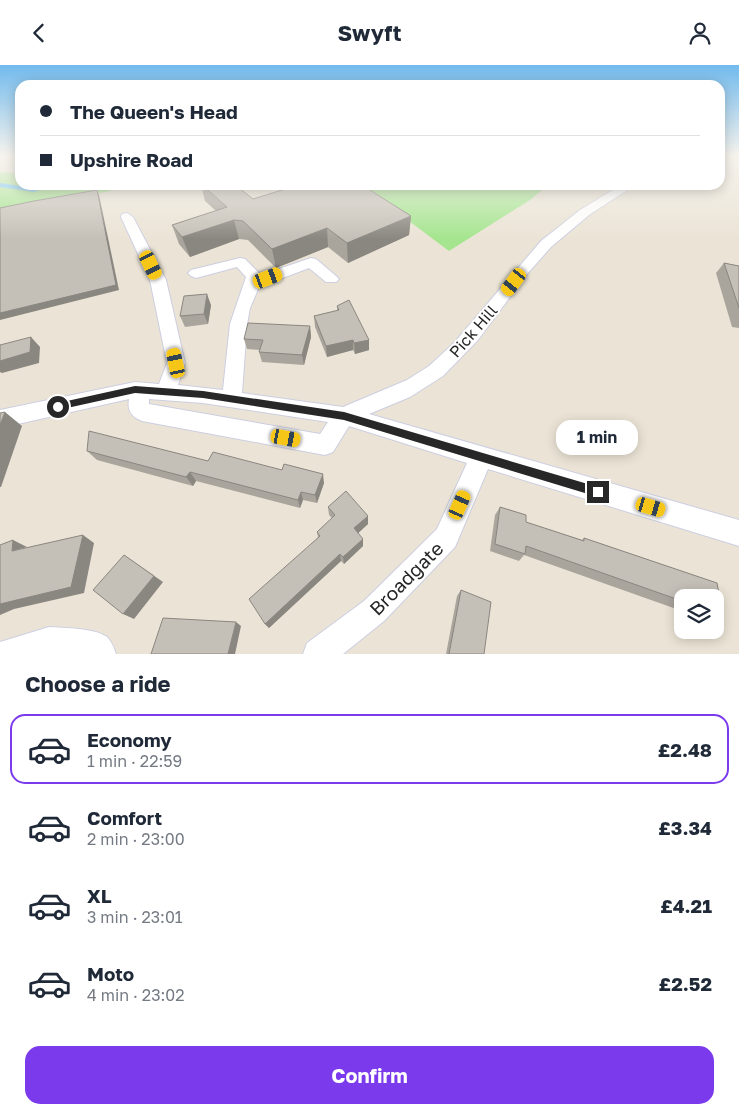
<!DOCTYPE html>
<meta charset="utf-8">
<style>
:root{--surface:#fff;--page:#f6f6f7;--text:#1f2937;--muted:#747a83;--line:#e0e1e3;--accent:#7c3aed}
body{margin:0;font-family:"Golos Text",sans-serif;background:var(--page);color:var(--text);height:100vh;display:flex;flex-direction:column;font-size:19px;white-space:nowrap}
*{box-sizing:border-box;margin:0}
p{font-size:16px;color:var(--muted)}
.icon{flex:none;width:28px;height:28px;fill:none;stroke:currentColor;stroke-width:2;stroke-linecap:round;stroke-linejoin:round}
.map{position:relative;height:589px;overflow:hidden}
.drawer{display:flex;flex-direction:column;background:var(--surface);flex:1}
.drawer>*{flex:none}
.banner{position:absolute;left:15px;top:15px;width:710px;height:110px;border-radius:15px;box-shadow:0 2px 12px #0003;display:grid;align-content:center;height:110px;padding:0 25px;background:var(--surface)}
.buttons{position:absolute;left:674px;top:524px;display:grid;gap:10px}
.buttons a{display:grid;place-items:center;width:50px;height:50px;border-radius:10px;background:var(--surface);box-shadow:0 2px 12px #0003;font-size:25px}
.end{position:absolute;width:22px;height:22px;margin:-11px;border:6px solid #272727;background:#fff;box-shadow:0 0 0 2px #fff}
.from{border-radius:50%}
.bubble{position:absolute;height:35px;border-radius:15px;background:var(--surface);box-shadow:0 2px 12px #0003;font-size:16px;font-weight:700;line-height:35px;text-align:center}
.car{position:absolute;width:15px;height:30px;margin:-15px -8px;border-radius:6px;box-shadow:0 0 4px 1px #0007;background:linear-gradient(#f5c518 24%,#345 0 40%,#f5c518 0 76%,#345 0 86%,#f5c518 0)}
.banner b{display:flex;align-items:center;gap:18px;height:48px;font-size:19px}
.banner b+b{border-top:1px solid var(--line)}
.banner i{width:12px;height:12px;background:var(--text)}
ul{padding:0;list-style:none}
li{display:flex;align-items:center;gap:15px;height:70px;margin:0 10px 8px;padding:0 15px;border:2px solid transparent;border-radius:15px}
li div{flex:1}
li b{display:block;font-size:19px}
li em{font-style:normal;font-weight:700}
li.current{border-color:var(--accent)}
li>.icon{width:45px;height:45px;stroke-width:1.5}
h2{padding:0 25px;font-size:22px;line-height:60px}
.primary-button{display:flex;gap:10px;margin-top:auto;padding:10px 25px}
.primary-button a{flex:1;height:58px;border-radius:15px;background:var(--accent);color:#fff;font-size:20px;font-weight:700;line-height:58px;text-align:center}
header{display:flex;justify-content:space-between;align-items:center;height:65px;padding:0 25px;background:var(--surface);font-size:22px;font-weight:700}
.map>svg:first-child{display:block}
.green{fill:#a5e58f}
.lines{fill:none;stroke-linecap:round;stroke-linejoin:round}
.stream{stroke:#62c2f5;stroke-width:4}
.minor-casing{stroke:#cccee1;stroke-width:2}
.minor{fill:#fff;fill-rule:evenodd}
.wall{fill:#a9a59d}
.shaded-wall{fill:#8a8680}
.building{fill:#c5c0b7;stroke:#8a8680}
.route{fill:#272727}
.labels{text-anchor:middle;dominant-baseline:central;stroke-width:4;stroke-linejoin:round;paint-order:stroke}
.street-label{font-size:16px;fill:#272727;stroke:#fff}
.near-street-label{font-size:19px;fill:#272727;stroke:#fff}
</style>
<header><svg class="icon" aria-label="back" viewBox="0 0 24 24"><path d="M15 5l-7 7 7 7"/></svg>Swyft<svg class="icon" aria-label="person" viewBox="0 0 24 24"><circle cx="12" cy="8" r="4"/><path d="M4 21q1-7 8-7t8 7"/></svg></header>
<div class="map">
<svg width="739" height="589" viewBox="0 0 739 589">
<rect width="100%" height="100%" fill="#ebe4d6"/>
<path class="green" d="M0,107L20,108V120H141L0,147Z
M361,120H548L530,135L449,186Z"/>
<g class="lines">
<path class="stream" d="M0,120L34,125L47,120"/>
<defs>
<path id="minor" d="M0,91H12L0,95Z
M621,120H635L589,150L551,182L528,208L478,275L443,311L410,332L369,349L739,455V481L488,404L455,482L384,556L343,589H303L307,578L364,536L437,464L467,398L349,361L333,387L325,390L142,356C131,352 127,345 129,334L0,363V345L135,317L159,319L167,298L150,215L121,152L122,149L127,148L133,152L166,215L185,298L178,320L223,325L230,259L246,212L237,202L196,213L191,211L188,208L191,205L240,193L245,194L261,210L311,193L316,194L336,211L339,214L336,217H326L309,203L259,222L250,243L247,259L242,328L343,342L407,315L429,301L454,278L541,176L580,145ZM149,334L203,338L328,357L320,369L149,339Z
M49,562C64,563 95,563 107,572C112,577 114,583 116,589H0V577Z"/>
</defs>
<use href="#minor" class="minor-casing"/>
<use href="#minor" class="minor"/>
</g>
<path class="wall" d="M201,120H235L253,134L280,126L273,120H362L411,151L409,170L348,198L328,182L276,203L248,175L239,174L190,192L179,179L172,160L216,146L205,136Z
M724,198L739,201V263L732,262L716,208Z
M211,240L208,259L185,262L180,251Z
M337,241L369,285L355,289L353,285L327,292L315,262L314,251L337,246Z
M310,261L311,272L304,300L262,297L259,287L260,285L247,284L244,274Z
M87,386L208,396L324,418L317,438L303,435L300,443L196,416L193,421L97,395Z
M328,442L368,459L358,468L363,481L344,499L341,496L269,563L265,559L318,472L317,467L332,453L329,450Z
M500,442L526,450V457L582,475L584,473L717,518L723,550L715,553V532H682V546L524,490L519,496L490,486L495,450Z
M461,525L484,589H446L457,531Z"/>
<path class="shaded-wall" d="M97,125L99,130L119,225L0,255V248Z
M411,151L409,170L348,198L347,178Z
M234,155L239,174L190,192L182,172Z
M327,163L328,182L276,203L272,184Z
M207,229L211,240L208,259L204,249Z
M310,261L311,272L304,300L302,290Z
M31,272L40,282L39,298L2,308L0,307V296Z
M353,275V285L327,292L326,281Z
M369,275V285L355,289L354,278Z
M5,347L22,361L1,422H0V360Z
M190,407L196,416L193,421L186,412Z
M323,409L324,418L317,438L315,430Z
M301,427L303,435L300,443L298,435Z
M368,451V459L355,471L354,463Z
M83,470L94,478L84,528L14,544L0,550V539Z
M363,474V481L344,499L343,492Z
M13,475L27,482L12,486Z
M340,489L341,496L269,563L265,559Z
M124,490L163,517L134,554L123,549Z
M236,557L241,561L235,589H228Z"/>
<path class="building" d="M202,120H235L253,134L295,121L294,120H362L411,151L347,178L327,163L272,184L243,156L234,155L182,172L172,160L227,142Z
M97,125L116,220L0,248V143L34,136Z
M724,198L739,201V243Z
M207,229L204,249L180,251L184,231Z
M349,235L369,275L354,278L353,275L326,281L314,251L339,245L337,241Z
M248,258L310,261L302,290L259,287L263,275L244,274Z
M31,272L30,287L0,296V280Z
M5,347L0,360V348Z
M89,366L208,396L213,387L282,405L284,399L323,409L315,430L301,427L298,435L190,407L186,412L87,386Z
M346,426L368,451L354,463L363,474L343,492L340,489L265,559L249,534L320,471L317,467L335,450L328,442Z
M500,442L526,450V457L584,476V473L717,518L723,550L715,548V532H682V536L526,481L525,489L495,479Z
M83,470L71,522L0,539V480L13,475L12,486Z
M124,490L154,511L123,549L93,525Z
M461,525L491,537L484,589H449Z
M163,553L236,557L228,589H151Z"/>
<linearGradient id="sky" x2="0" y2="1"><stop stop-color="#72baed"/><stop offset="0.52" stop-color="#f6f3ed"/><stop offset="1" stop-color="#f6f3ed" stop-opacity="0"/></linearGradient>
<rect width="739" height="174" fill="url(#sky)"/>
<path class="route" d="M135,321L203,326L344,347L598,422L602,424L603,427L602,431L598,432L344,355L203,333L135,328L58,345L54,342L58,338Z"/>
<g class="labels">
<g class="street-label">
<text transform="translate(473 266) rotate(-49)">Pick Hill</text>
</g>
<g class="near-street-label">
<text transform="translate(406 513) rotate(-45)">Broadgate</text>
</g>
</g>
</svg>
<div class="buttons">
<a><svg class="icon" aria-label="layers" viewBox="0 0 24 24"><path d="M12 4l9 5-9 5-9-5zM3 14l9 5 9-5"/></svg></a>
</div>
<i class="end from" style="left:58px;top:342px"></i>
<i class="end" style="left:598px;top:427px"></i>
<div class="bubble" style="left:556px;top:355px;width:82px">1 min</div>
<i class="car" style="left:151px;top:200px;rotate:154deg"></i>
<i class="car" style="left:268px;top:213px;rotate:69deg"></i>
<i class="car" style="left:514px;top:217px;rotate:217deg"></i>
<i class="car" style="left:176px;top:298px;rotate:348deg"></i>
<i class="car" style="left:286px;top:373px;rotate:100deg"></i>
<i class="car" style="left:460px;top:440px;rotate:24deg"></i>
<i class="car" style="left:651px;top:442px;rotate:106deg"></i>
<div class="banner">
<b><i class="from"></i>The Queen's Head</b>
<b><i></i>Upshire Road</b>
</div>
</div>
<section class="drawer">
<h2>Choose a ride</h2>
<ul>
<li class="current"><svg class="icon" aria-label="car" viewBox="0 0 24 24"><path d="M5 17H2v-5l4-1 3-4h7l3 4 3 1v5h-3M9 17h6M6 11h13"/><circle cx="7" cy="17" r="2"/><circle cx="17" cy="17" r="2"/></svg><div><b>Economy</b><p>1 min · 22:59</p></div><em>£2.48</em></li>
<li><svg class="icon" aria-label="car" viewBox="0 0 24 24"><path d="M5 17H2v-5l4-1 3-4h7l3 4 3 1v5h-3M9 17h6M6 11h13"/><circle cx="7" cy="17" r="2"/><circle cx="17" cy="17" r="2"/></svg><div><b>Comfort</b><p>2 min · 23:00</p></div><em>£3.34</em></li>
<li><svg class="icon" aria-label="car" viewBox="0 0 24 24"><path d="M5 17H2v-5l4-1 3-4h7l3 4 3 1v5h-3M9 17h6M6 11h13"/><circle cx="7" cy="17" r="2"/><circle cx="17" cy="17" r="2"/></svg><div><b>XL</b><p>3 min · 23:01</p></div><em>£4.21</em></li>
<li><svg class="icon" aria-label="car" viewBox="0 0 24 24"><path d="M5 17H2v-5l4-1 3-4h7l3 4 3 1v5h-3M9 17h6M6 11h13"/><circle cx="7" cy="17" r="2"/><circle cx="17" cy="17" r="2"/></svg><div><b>Moto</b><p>4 min · 23:02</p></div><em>£2.52</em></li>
</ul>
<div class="primary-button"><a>Confirm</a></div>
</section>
